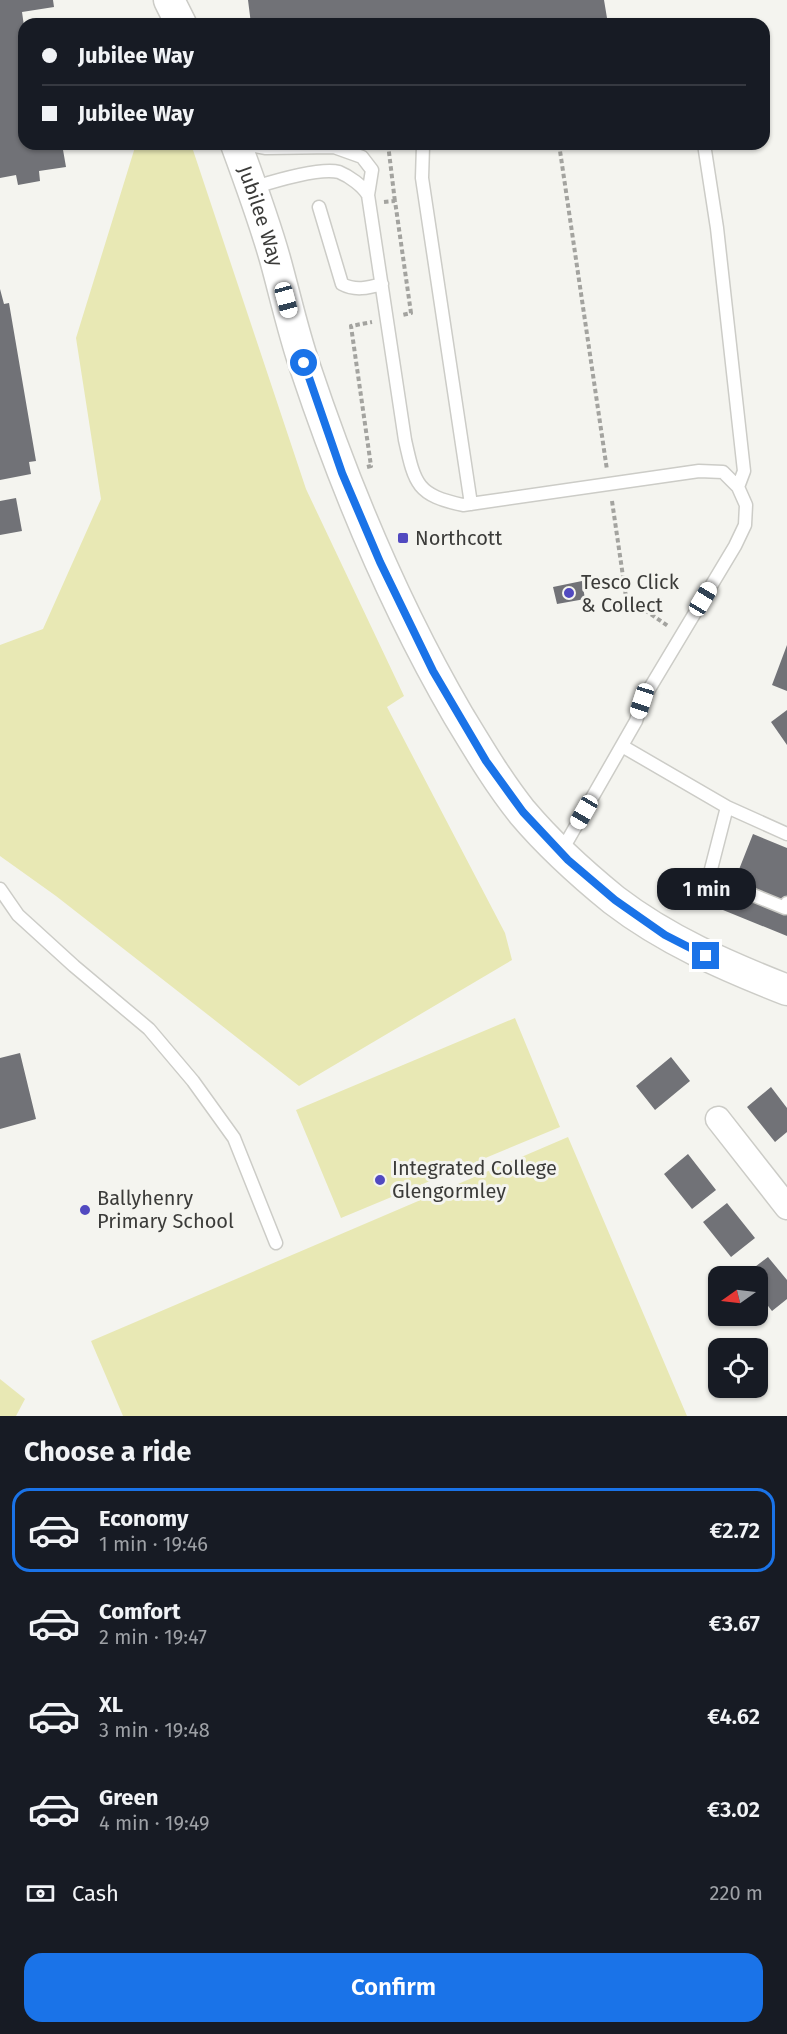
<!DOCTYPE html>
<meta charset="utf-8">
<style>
:root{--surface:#171b24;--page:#242831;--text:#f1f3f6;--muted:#9ea1a6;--line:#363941;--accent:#1a73e8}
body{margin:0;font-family:"Fira Sans",sans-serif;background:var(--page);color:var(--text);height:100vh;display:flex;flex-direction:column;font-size:22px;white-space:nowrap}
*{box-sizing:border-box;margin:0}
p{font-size:20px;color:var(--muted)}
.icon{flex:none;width:33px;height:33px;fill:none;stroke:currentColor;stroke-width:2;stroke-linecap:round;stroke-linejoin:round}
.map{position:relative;height:1416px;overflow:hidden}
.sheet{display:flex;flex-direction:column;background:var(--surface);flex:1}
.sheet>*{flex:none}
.top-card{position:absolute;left:18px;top:18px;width:752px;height:132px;border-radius:18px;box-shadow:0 2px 4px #0004;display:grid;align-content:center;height:132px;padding:0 24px;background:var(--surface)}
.needle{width:39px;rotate:256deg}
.tools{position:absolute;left:708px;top:1266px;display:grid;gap:12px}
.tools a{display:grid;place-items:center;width:60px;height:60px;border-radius:12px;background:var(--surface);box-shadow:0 2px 4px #0004;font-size:30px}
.end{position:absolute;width:27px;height:27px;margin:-14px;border:8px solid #1a73e8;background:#fff;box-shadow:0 0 0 3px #fff}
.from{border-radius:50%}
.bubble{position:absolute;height:42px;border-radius:18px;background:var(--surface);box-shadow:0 2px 4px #0004;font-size:20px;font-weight:600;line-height:42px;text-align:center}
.car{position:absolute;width:18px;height:36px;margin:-18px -9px;border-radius:8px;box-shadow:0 0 4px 2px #0007;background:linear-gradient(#fff 24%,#345 0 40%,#fff 0 76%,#345 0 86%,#fff 0)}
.top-card b{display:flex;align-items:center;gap:21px;height:57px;font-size:22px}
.top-card b+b{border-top:2px solid var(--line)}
.top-card i{width:15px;height:15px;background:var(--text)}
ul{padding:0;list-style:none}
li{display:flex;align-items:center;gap:18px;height:84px;margin:0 12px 9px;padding:0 12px;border:3px solid transparent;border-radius:18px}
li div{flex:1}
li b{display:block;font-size:22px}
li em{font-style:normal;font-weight:600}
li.current{border-color:var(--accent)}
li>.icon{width:54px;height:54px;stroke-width:1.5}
h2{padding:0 24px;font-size:27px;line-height:72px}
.pay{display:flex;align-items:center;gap:15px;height:66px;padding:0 24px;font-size:22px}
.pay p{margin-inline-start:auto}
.cta{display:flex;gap:12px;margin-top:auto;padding:12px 24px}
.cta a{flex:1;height:69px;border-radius:18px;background:var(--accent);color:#fff;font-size:24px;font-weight:600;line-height:69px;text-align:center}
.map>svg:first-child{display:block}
.green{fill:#e8e8b4}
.building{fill:#717277}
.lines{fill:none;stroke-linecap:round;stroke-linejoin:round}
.service-casing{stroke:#ccccc7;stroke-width:15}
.minor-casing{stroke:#ccccc7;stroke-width:27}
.tertiary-casing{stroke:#ccccc7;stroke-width:33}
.path{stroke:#a3a39f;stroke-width:4;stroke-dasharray:4.5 3;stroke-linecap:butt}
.service{stroke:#fff;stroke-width:12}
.minor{stroke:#fff;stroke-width:24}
.tertiary{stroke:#fff;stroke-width:30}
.route{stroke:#1a73e8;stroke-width:8}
.poi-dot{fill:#5149c0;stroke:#f4f4ef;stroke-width:2}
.labels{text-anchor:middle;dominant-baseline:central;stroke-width:6;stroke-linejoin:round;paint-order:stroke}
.street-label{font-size:20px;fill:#3b3b39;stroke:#f4f4ef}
.poi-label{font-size:20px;fill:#3b3b39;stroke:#f4f4ef;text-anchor:start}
</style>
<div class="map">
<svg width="787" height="1416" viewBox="0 0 787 1416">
<rect width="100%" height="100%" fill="#f4f4ef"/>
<path class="green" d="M136,144H191L306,489L404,696L387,707L505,933L512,960L299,1086L56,896L0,856V645L43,629L101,499L76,338Z
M515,1018L560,1127L341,1218L296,1110Z
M568,1137L687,1416H123L91,1341Z
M0,1379L25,1399L16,1416H0Z"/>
<path class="building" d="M0,0H53L54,7L22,12L24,26V144H62L66,167L39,171L40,181L18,185L16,175L0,178Z
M248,0H604L608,24H251Z
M0,289L4,304L9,303L36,461L29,462L31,474L0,480Z
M16,498L22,531L0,535V501Z
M582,581L585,599L557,604L553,587Z
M787,645V691L772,685Z
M787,710V745L771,722Z
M753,834L787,848V936L723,910Z
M20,1053L36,1119L0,1129V1058Z
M671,1057L690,1081L655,1110L636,1086Z
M771,1087L787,1108V1132L775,1142L747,1107Z
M688,1154L716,1190L692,1209L664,1174Z
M727,1203L755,1238L731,1257L703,1222Z
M768,1257L787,1280V1299L772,1311L758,1293V1276H743Z"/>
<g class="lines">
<defs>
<path id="service" d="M244,144L266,148L334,147L362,157L372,170L368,195L405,440C415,485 417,495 463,505L699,471L723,472L738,487L746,505L745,525L735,546L642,701L636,721L561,852
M425,144L423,146L422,178L471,504
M704,144L717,228L744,471L738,487
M252,188C271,182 320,167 339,172C349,176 363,186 368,195
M319,207L342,284C355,291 368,288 382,284
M622,746L727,807L787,834
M727,807L709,877L785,908L787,903
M0,889L18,915L74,966L149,1029L193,1081L234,1138L276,1243"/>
<path id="minor" d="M718,1119L787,1207"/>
<g id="tertiary">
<path d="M169,0L181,24"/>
<path id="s1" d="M236,144C250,182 264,220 275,259C285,295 293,332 305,367C345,487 394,605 458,715C478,748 498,782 522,812C549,844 582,874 614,900C666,940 726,966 787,990"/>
</g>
</defs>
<use href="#service" class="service-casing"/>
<use href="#minor" class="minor-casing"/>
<use href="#tertiary" class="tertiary-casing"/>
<path class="path" d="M388,144L395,202
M559,144L607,470
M384,202L395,201L411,313L402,315
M367,467L371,466L351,326L372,322
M612,501L626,597L668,626"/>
<use href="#service" class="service"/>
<use href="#minor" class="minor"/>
<use href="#tertiary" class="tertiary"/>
</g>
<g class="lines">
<path class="route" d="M304,363L342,473L380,562L433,671L486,761L523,812L568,860L615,900L665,935L706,956"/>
</g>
<g class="poi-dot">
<rect x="397" y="532" width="12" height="12" rx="3"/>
<circle cx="569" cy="593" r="6"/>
<circle cx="380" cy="1180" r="6"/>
<circle cx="85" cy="1210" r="6"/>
</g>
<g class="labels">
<g class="street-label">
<text stroke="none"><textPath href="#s1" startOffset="76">Jubilee Way</textPath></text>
</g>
<g class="poi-label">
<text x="415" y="538">Northcott</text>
<text x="581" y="582">Tesco Click<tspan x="581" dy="23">&amp; Collect</tspan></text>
<text x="392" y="1168">Integrated College<tspan x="392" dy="23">Glengormley</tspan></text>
<text x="97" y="1198">Ballyhenry<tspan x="97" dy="23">Primary School</tspan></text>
</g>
</g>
</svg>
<div class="tools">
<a><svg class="needle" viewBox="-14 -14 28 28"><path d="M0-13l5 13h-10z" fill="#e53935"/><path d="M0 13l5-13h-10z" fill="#9ea1a6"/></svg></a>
<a><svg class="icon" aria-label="locate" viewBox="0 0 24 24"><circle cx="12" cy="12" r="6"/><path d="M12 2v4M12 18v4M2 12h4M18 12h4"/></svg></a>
</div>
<i class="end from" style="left:304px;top:363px"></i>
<i class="end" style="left:706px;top:956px"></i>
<div class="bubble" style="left:657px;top:868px;width:99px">1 min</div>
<i class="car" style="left:286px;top:300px;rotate:165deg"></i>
<i class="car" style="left:703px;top:599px;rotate:31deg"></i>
<i class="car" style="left:642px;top:701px;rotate:198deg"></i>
<i class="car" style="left:584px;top:812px;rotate:210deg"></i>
<div class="top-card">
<b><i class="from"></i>Jubilee Way</b>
<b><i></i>Jubilee Way</b>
</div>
</div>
<section class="sheet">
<h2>Choose a ride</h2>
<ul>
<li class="current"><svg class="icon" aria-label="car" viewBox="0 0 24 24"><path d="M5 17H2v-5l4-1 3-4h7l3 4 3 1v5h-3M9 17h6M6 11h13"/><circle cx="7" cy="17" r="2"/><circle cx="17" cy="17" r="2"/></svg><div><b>Economy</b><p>1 min · 19:46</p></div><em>€2.72</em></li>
<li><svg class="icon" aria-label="car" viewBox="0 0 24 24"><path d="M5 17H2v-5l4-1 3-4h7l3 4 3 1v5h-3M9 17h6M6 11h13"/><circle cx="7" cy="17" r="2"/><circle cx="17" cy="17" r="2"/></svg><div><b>Comfort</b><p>2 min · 19:47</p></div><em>€3.67</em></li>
<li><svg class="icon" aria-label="car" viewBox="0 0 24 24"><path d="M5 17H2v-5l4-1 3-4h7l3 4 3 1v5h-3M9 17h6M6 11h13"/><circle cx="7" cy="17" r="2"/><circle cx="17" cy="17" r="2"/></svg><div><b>XL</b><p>3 min · 19:48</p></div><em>€4.62</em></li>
<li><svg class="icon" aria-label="car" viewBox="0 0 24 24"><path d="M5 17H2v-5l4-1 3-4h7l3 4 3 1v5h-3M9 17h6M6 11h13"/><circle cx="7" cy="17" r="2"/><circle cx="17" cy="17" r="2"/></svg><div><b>Green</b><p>4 min · 19:49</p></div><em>€3.02</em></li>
</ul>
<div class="pay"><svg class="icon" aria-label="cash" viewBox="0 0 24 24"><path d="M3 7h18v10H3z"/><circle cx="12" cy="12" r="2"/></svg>Cash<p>220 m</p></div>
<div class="cta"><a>Confirm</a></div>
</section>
